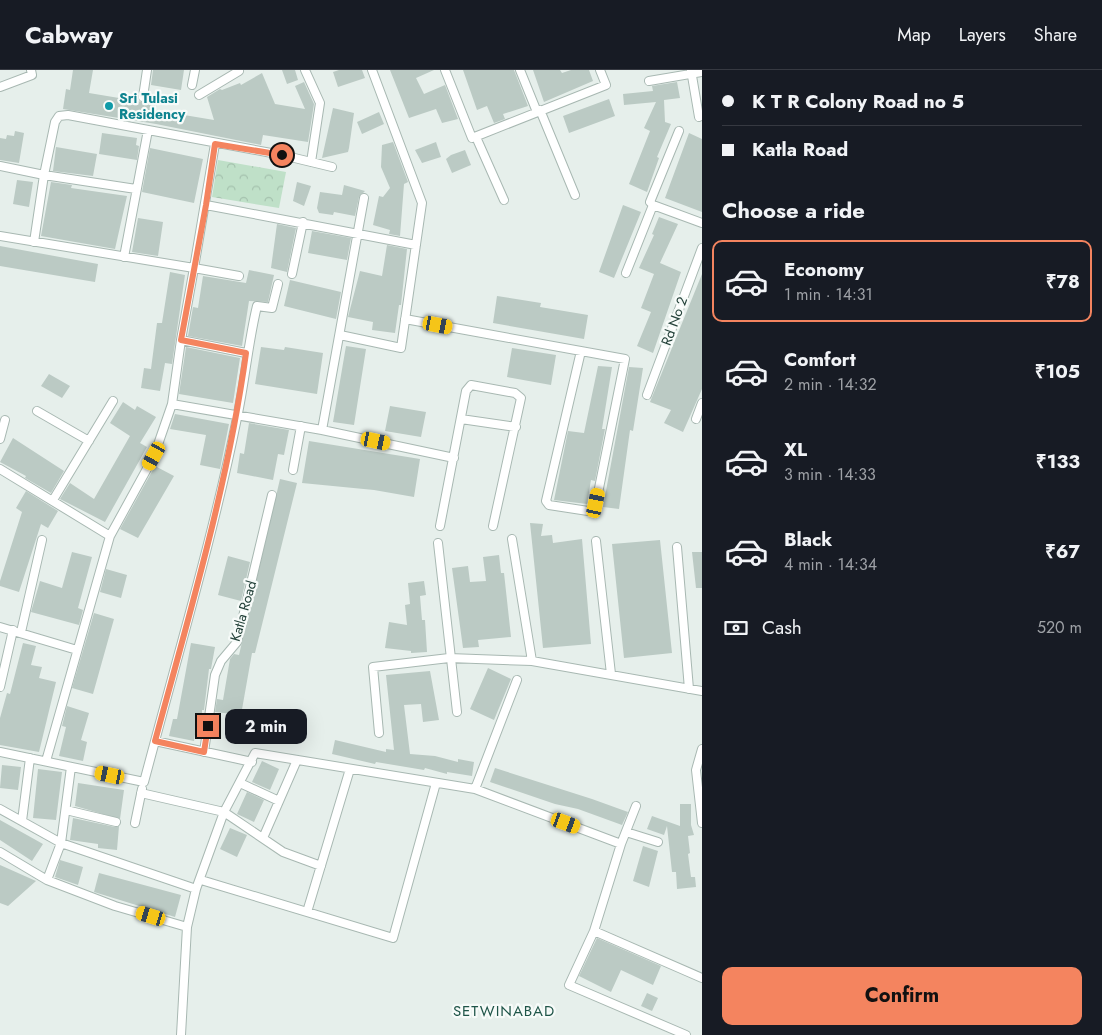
<!DOCTYPE html>
<meta charset="utf-8">
<style>
:root{--surface:#171b24;--page:#242831;--text:#f1f3f6;--muted:#9ea1a6;--line:#363941;--accent:#f4845f}
body{margin:0;font-family:Jost,sans-serif;background:var(--page);color:var(--text);height:100vh;display:flex;flex-direction:column;font-size:19px;white-space:nowrap}
*{box-sizing:border-box;margin:0}
p{font-size:16px;color:var(--muted)}
.icon{flex:none;width:28px;height:28px;fill:none;stroke:currentColor;stroke-width:2;stroke-linecap:round;stroke-linejoin:round}
.map{position:relative;flex:1;overflow:hidden}
.side{display:flex;flex-direction:column;background:var(--surface);width:400px}
.side>*{flex:none}
.banner{display:grid;align-content:center;height:110px;padding:0 20px;background:var(--surface)}
.end{position:absolute;width:22px;height:22px;margin:-11px;border:6px solid #f4845f;background:#111;box-shadow:0 0 0 2px #111}
.from{border-radius:50%}
.bubble{position:absolute;height:35px;border-radius:10px;background:var(--surface);box-shadow:0 5px 20px #0002;font-size:16px;font-weight:700;line-height:35px;text-align:center}
.car{position:absolute;width:15px;height:30px;margin:-15px -8px;border-radius:6px;box-shadow:0 0 4px 1px #0007;background:linear-gradient(#f5c518 24%,#345 0 40%,#f5c518 0 76%,#345 0 86%,#f5c518 0)}
.banner b{display:flex;align-items:center;gap:18px;height:48px;font-size:19px}
.banner b+b{border-top:1px solid var(--line)}
.banner i{width:12px;height:12px;background:var(--text)}
ul{padding:0;list-style:none}
li{display:flex;align-items:center;gap:15px;height:82px;margin:0 10px 8px;padding:0 10px;border:2px solid transparent;border-radius:10px}
li div{flex:1}
li b{display:block;font-size:19px}
li em{font-style:normal;font-weight:700}
li.on{border-color:var(--accent)}
li>.icon{width:45px;height:45px;stroke-width:1.5}
h2{padding:0 20px;font-size:22px;line-height:60px}
.pay{display:flex;align-items:center;gap:12px;height:55px;padding:0 20px;font-size:19px}
.pay p{margin-inline-start:auto}
.button{display:flex;gap:10px;margin-top:auto;padding:10px 20px}
.button a{flex:1;height:58px;border-radius:10px;background:var(--accent);color:#111;font-size:20px;font-weight:700;line-height:58px;text-align:center}
header{display:flex;align-items:center;gap:30px;box-sizing:border-box;height:70px;padding:0 25px;background:var(--surface);border-bottom:1px solid var(--line)}
header strong{font-size:24px}
nav{display:flex;gap:28px;margin-inline-start:auto;font-size:18px}
main{display:flex;flex:1;min-height:0}
.map>svg:first-child{display:block}
.park{fill:url(#park-crowns)}
.building{fill:#bbcac4}
.lines{fill:none;stroke-linecap:round;stroke-linejoin:round}
.street-casing{stroke:#a8b8b2;stroke-width:10}
.street{stroke:#fff;stroke-width:8}
.route{stroke:#f4845f;stroke-width:6}
.culture-dot{fill:#0f9aa8;stroke:#f7fbf9;stroke-width:2}
.labels{text-anchor:middle;dominant-baseline:central;stroke-width:4.5;stroke-linejoin:round;paint-order:stroke}
.culture-label{font-size:14px;font-weight:bold;fill:#0d838f;stroke:#f7fbf9;text-anchor:start}
.street-label{font-size:14px;fill:#24423a;stroke:#f7fbf9}
.neighbourhood-label{font-size:15px;letter-spacing:1px;fill:#1f5548;stroke:#f7fbf9}
</style>
<header>
<strong>Cabway</strong>
<nav><a>Map</a><a>Layers</a><a>Share</a></nav>
</header>
<main>
<div class="map">
<svg width="702" height="965" viewBox="0 0 702 965">
<defs>
<pattern id="park-crowns" width="20" height="18" patternUnits="userSpaceOnUse" patternTransform="scale(1.25)"><rect width="20" height="18" fill="#bfe0c8"/><path d="M2 6a3 3 0 1 1 6 0M12 15a3 3 0 1 1 6 0" fill="none" stroke="#a4c1ad"/></pattern>
</defs>
<rect width="100%" height="100%" fill="#e6efeb"/>
<path class="park" d="M218,90L286,102L279,138L212,127Z"/>
<path class="building" d="M73,0H93L89,23L155,34L154,40L214,50L207,27L220,19L222,20L240,13L241,15L262,3L275,34L305,39L295,16L304,12L314,34L308,72L263,65L261,75L156,54L63,39L66,19L70,20Z
M153,0H184L181,20L151,15Z
M282,0H295L298,10L287,14Z
M339,0H362L365,8L338,17L333,2Z
M390,0H434L416,8L424,24L445,15L458,49L442,53L436,39L409,48Z
M463,0H514L528,36L503,44L505,49L494,53L487,36L477,40Z
M533,0H560L562,3L571,0H589L593,11L544,32Z
M677,12L680,28L664,30L665,52L671,54L657,87L659,88L647,122L629,114L650,61L644,58L656,32L624,35L623,24L653,21L652,16Z
M609,29L615,46L569,63L563,46Z
M333,38L354,43L349,78L348,82L322,88Z
M379,42L384,54L362,64L357,52Z
M15,61L24,63L19,93L0,90V68L6,69L7,65L14,66Z
M102,63L137,68L136,75L139,76L137,90L99,84Z
M689,63L702,69V142L665,128Z
M393,72L408,112L404,114L400,166L389,164L390,160L373,155L379,126L383,127L390,118L381,97L382,75Z
M436,72L441,87L422,93L415,80Z
M56,77L97,84L93,106L53,101Z
M150,78L203,89L194,133L142,122Z
M465,80L471,95L452,103L446,89L451,85Z
M17,110L33,112L29,137L13,134Z
M51,112L72,115L71,118L127,126L115,179L41,166Z
M297,112L311,116L304,136L293,131Z
M344,115L365,121L359,127L355,146L334,142L333,145L319,143L317,138L320,122L342,125Z
M623,135L641,142L614,208L599,202Z
M659,147L678,154L660,193L681,202L653,283L637,276L651,242L641,238L654,204L639,198L654,165L652,164Z
M138,148L163,152L158,186L132,182Z
M277,154L296,158L287,202L271,198Z
M312,161L351,168L347,190L308,183Z
M387,175L407,179L401,235H399L395,263L372,260L373,252L348,247L360,201L382,206Z
M0,176L98,194L95,212L0,196Z
M249,200L274,205L268,232L249,231L242,276L188,266L193,237L198,238L203,206L246,213Z
M170,202L185,205L172,294L165,293L160,321L141,318L144,298L151,299L157,253H162Z
M702,204V319L683,362L664,353L671,340L650,332Z
M290,210L341,222L336,249L284,236Z
M497,226L541,233L540,237L588,245L584,269L493,253Z
M346,276L366,279L354,355L333,352Z
M186,277L240,288L233,333L179,324Z
M261,277L284,280L285,277L323,283L317,324L255,314Z
M512,278L556,285L551,315L507,307Z
M598,296L612,297L602,359H605L595,411L591,410L587,434L554,430L568,361L584,363Z
M629,297L643,298L633,361L630,360L619,439L603,437Z
M49,304L70,316L62,328L41,316Z
M123,332L135,340L137,336L156,347L140,373L147,377L105,452L60,429L70,413L94,429L130,366L110,353Z
M390,336L426,342L421,367L385,361Z
M175,344L229,354L220,399L200,395L206,365L170,359Z
M249,353L289,360L284,385L278,384L273,410L237,403L240,383L244,384Z
M13,368L64,401L51,423L25,408L26,406L0,392Z
M309,371L420,389L414,427L374,420L302,413Z
M155,396L174,406L138,468L120,459Z
M280,409L297,413L255,583H252L241,645L215,642L217,629L223,630L230,589L234,584L239,585Z
M26,421L58,441L48,458L41,454L19,522L0,516V511L22,442L16,438Z
M530,453L543,454L541,466L552,465L553,473L582,469L591,574L543,578Z
M660,470L672,583L624,588L612,474Z
M72,482L92,487L78,538L83,540L79,555L31,542L40,511L62,518Z
M692,482H702V518H696Z
M499,485L501,503H504L511,567L478,570L479,577L463,578L452,498L468,496L470,512L486,511L483,487Z
M228,486L250,492L241,531L218,525Z
M106,499L127,505L121,528L100,522Z
M424,511L426,525L420,526L422,550H425L427,582L411,583V581L385,578L389,552L407,555L405,535L410,534L408,513Z
M94,543L114,549L93,624L72,618Z
M23,573L36,576L31,595L42,597L39,608L56,612L39,682L0,675V648L7,623L10,624Z
M191,573L215,577L211,599H209L204,640H202V646L198,645L194,671L169,666L173,649H177Z
M488,598L511,609L494,650L470,639Z
M430,601L439,650L423,652L421,634L404,635L410,684L435,686L458,692V689L474,692L472,706L447,702V704L425,698L424,700L376,692L375,694L332,684L335,670L386,682V679L394,680L386,605Z
M67,636L89,643L81,670L87,672L83,691L59,686L66,657L62,656Z
M262,691L279,699L270,720L252,712Z
M2,695L21,697L18,720L0,718Z
M495,698L592,729L628,742L622,755L578,739L555,734L490,712Z
M38,699L62,702L56,750L33,748Z
M78,713L124,720L120,749L75,736Z
M247,722L264,730L254,752L237,744Z
M680,734H691V755L694,765L688,766L690,783L688,784L691,807H695L696,817L677,819L676,802H672L667,756L664,765L647,759L652,746L680,756Z
M73,748L115,757L119,756L117,780L98,778V774L70,770Z
M0,750L43,774L32,791L0,770Z
M230,758L247,765L237,787L220,779Z
M643,776L658,781L649,817L633,811Z
M60,790L83,797L78,815L55,807Z
M0,795L36,811L8,836L0,833Z
M99,803L181,825L175,847L94,822Z
M597,868L661,896L653,915L621,900L611,922L579,906Z
M647,923L658,928L652,941L641,936Z"/>
<g class="lines">
<defs>
<path id="street" d="M305,0L320,33L311,92
M445,0L472,68L606,15L600,0
M520,0L537,42
M691,0L699,47
M649,11L702,2
M192,15L195,0
M0,17L32,5L31,0
M199,25L239,1
M143,27L147,0
M540,40L575,125
M679,61L650,132L653,135L702,153
M476,67L504,130
M0,96L44,105L34,172
M136,119L44,105L55,52L59,46L68,45L282,85L332,97
M206,135L416,175
M0,166L194,198L215,74
M124,187L148,60
M626,203L653,135
M292,204L303,152
M405,249L625,289L596,433L593,439L588,441L549,435L546,431L581,281
M340,265L401,278L422,133L372,0
M181,270L246,283
M647,325L702,178
M172,334L322,360L454,388
M37,341L89,371
M461,349L516,357
M696,349L702,333
M322,360L364,128
M0,369L5,350
M0,399L110,466
M293,400L301,356
M53,430L113,331
M440,456L466,321L471,315L515,323L521,328L493,456
M512,469L532,591
M596,471L611,604
M438,473L457,642
M677,477L689,619
M0,557L77,580
M21,562L42,470
M0,617L13,560
M379,663L373,597L449,588L532,591L702,621
M155,671C184,563 215,457 237,348C245,311 248,273 257,236L272,238L278,214
M702,679L696,700L702,753
M0,682L144,712L155,671L252,692
M204,682L215,605L221,591L237,572L272,425
M46,691L110,466L154,386L172,334L181,270L194,198L239,206
M240,713L279,731
M475,719L517,610
M141,723L224,742L283,782L321,796
M636,736L621,774L594,861L702,908
M0,739L61,773L196,819
M66,740L116,752
M22,751L30,688
M135,753L142,719
M626,762L658,772
M263,768L297,690
M0,782L47,810L115,836L187,857
M47,810L61,773L71,697
M201,810L393,868L436,713
M307,842L350,699
M594,861L569,915L686,965
M181,965L187,857L196,819L224,742L255,683L475,719L621,774"/>
</defs>
<use href="#street" class="street-casing"/>
<use href="#street" class="street"/>
</g>
<g class="lines">
<path class="route" d="M208,656L204,682L155,671C190,542 228,414 246,283L181,270L206,135L215,74L282,85"/>
</g>
<circle class="culture-dot" cx="109" cy="36" r="5"/>
<g class="labels">
<g class="culture-label">
<text x="119" y="28">Sri Tulasi<tspan x="119" dy="16">Residency</tspan></text>
</g>
<g class="street-label">
<text transform="translate(674 251) rotate(-70)">Rd No 2</text>
<text transform="translate(243 541) rotate(-74)">Katla Road</text>
</g>
<g class="neighbourhood-label">
<text x="504" y="941">SETWINABAD</text>
</g>
</g>
</svg>
<i class="end from" style="left:282px;top:85px"></i>
<i class="end" style="left:208px;top:656px"></i>
<div class="bubble" style="left:225px;top:639px;width:82px">2 min</div>
<i class="car" style="left:438px;top:255px;rotate:101deg"></i>
<i class="car" style="left:376px;top:371px;rotate:102deg"></i>
<i class="car" style="left:154px;top:386px;rotate:209deg"></i>
<i class="car" style="left:596px;top:433px;rotate:12deg"></i>
<i class="car" style="left:110px;top:705px;rotate:282deg"></i>
<i class="car" style="left:566px;top:753px;rotate:110deg"></i>
<i class="car" style="left:151px;top:846px;rotate:287deg"></i>
</div>
<section class="side">
<div class="banner">
<b><i class="from"></i>K T R Colony Road no 5</b>
<b><i></i>Katla Road</b>
</div>
<h2>Choose a ride</h2>
<ul>
<li class="on"><svg class="icon" aria-label="car" viewBox="0 0 24 24"><path d="M5 17H2v-5l4-1 3-4h7l3 4 3 1v5h-3M9 17h6M6 11h13"/><circle cx="7" cy="17" r="2"/><circle cx="17" cy="17" r="2"/></svg><div><b>Economy</b><p>1 min · 14:31</p></div><em>₹78</em></li>
<li><svg class="icon" aria-label="car" viewBox="0 0 24 24"><path d="M5 17H2v-5l4-1 3-4h7l3 4 3 1v5h-3M9 17h6M6 11h13"/><circle cx="7" cy="17" r="2"/><circle cx="17" cy="17" r="2"/></svg><div><b>Comfort</b><p>2 min · 14:32</p></div><em>₹105</em></li>
<li><svg class="icon" aria-label="car" viewBox="0 0 24 24"><path d="M5 17H2v-5l4-1 3-4h7l3 4 3 1v5h-3M9 17h6M6 11h13"/><circle cx="7" cy="17" r="2"/><circle cx="17" cy="17" r="2"/></svg><div><b>XL</b><p>3 min · 14:33</p></div><em>₹133</em></li>
<li><svg class="icon" aria-label="car" viewBox="0 0 24 24"><path d="M5 17H2v-5l4-1 3-4h7l3 4 3 1v5h-3M9 17h6M6 11h13"/><circle cx="7" cy="17" r="2"/><circle cx="17" cy="17" r="2"/></svg><div><b>Black</b><p>4 min · 14:34</p></div><em>₹67</em></li>
</ul>
<div class="pay"><svg class="icon" aria-label="cash" viewBox="0 0 24 24"><path d="M3 7h18v10H3z"/><circle cx="12" cy="12" r="2"/></svg>Cash<p>520 m</p></div>
<div class="button"><a>Confirm</a></div>
</section>
</main>
